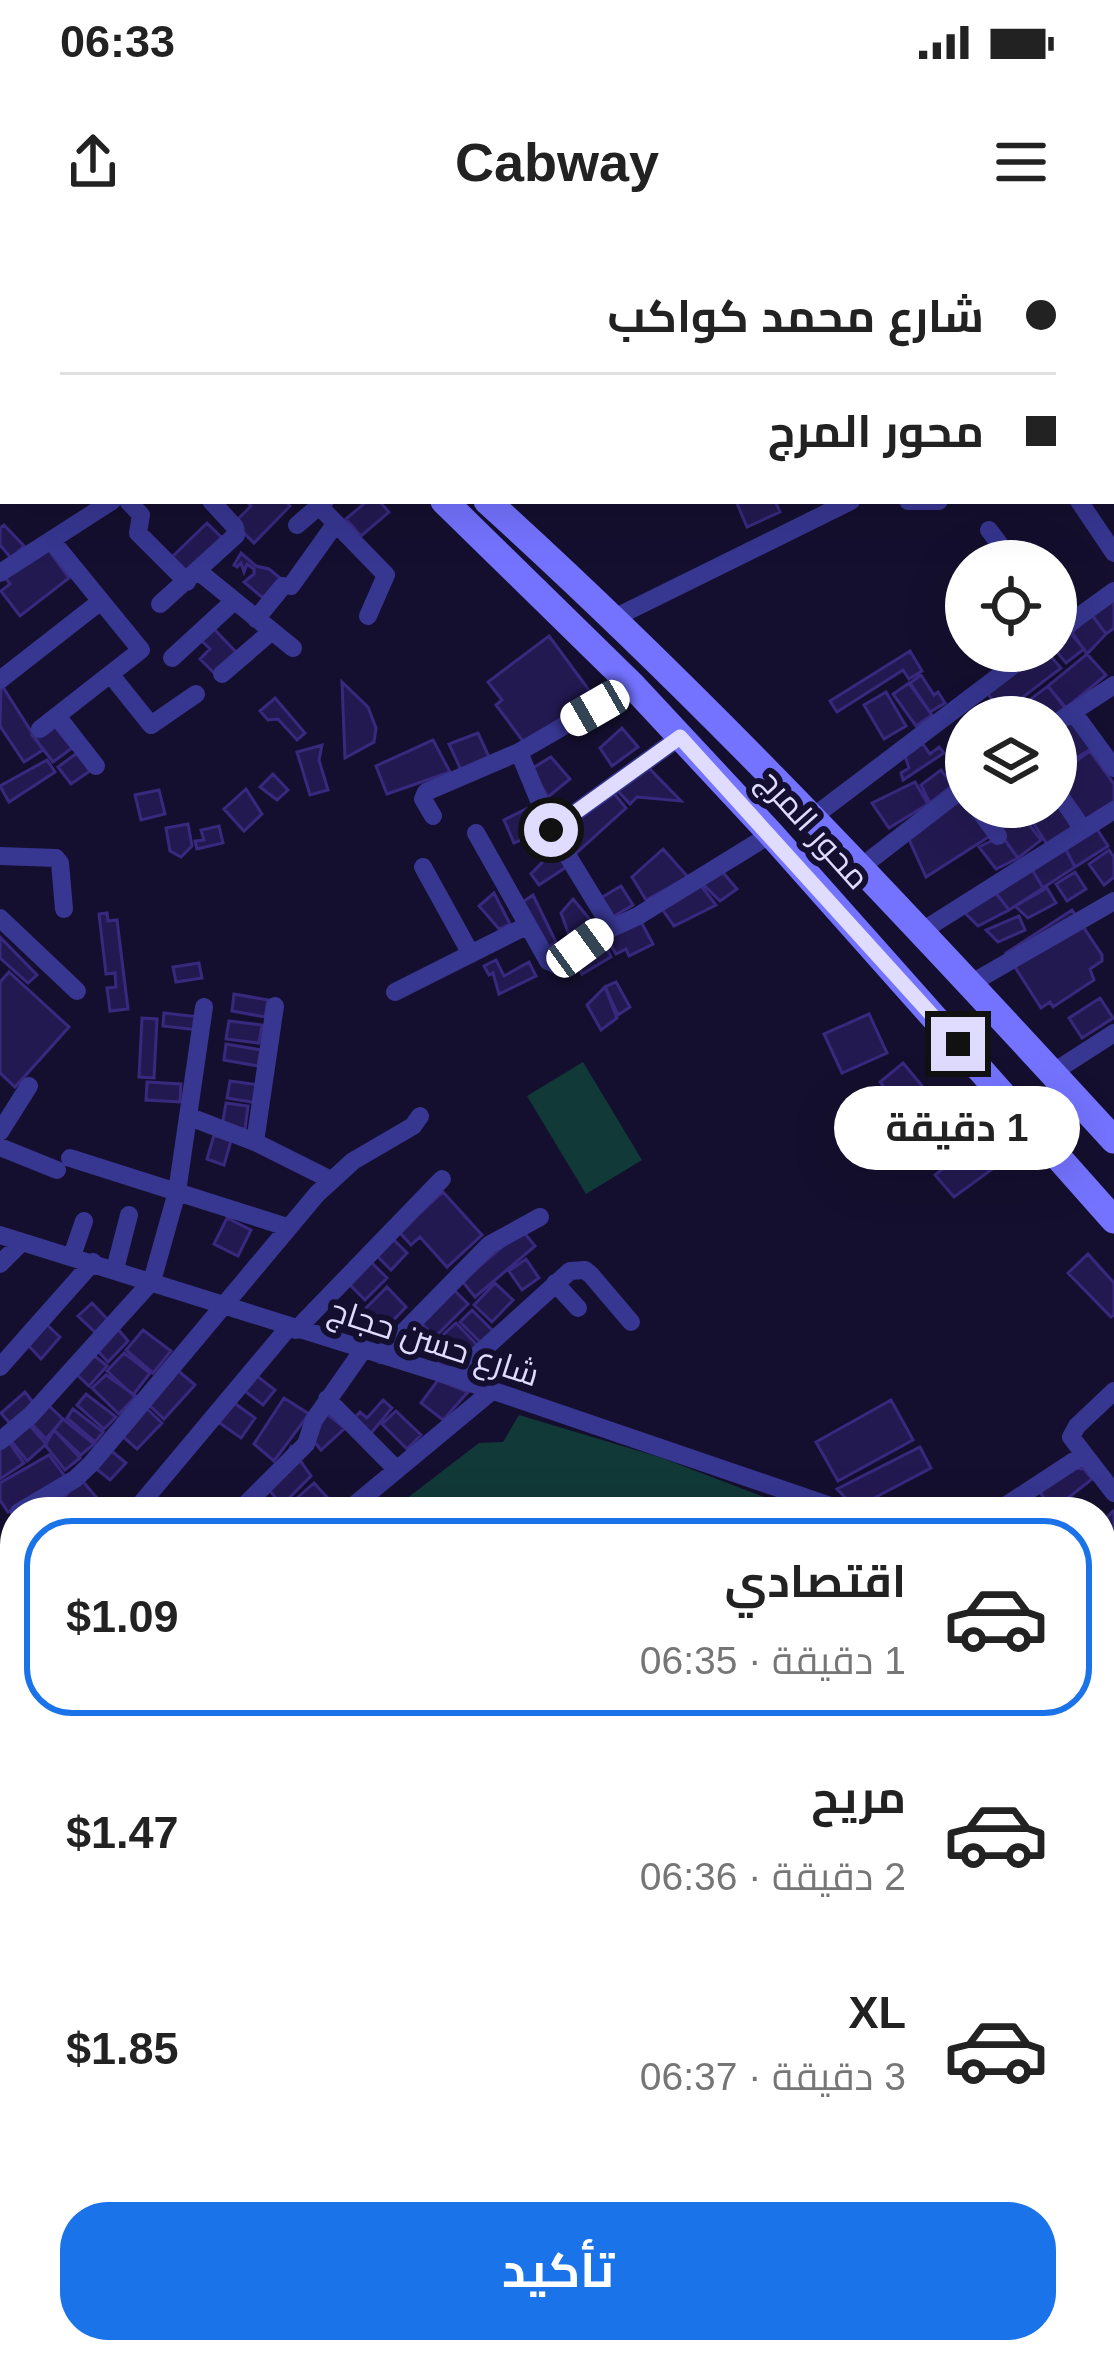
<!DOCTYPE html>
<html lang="ar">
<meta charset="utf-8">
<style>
:root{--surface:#fff;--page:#f2f2f2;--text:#222;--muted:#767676;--line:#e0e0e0;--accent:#1a73e8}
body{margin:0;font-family:Helvetica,Cairo,sans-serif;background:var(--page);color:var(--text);direction:rtl;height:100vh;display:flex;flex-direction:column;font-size:45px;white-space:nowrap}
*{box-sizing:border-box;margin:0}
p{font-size:39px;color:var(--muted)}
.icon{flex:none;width:66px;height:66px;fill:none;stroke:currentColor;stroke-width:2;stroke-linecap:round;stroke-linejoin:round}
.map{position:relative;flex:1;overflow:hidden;direction:ltr}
.drawer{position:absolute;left:0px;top:1257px;width:1116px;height:867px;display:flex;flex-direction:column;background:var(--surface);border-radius:48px 48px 0 0;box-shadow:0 12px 48px #0002;direction:rtl}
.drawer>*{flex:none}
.top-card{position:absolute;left:0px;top:0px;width:1116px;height:264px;box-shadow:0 12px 48px #0002;direction:rtl;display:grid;align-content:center;height:264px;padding:0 60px;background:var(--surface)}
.buttons{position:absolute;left:945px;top:300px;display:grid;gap:24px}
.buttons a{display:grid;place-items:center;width:132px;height:132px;border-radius:50%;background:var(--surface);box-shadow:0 12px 48px #0002;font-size:60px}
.end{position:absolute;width:54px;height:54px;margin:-27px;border:15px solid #e0dcff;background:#111;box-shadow:0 0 0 6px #111}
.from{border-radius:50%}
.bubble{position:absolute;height:84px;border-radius:42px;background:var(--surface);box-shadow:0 12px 48px #0002;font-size:39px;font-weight:700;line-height:84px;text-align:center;direction:rtl}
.car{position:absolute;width:36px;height:72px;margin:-36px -18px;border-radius:15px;box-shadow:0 0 9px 3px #0007;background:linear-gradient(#fff 24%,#345 0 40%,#fff 0 76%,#345 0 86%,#fff 0)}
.top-card b{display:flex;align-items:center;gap:42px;height:114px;font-size:45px}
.top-card b+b{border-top:3px solid var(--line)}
.top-card i{width:30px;height:30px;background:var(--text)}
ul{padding:21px 0 0;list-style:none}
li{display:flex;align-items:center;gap:36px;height:198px;margin:0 24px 18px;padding:0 36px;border:6px solid transparent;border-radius:48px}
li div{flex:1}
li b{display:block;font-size:45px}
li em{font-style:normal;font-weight:700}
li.selected{border-color:var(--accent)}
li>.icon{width:108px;height:108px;stroke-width:1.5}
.primary-button{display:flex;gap:24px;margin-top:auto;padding:24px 60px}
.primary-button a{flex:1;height:138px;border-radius:48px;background:var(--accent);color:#fff;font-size:48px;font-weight:700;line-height:138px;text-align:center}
.status{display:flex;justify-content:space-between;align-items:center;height:84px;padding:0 60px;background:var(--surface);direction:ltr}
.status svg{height:33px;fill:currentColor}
header{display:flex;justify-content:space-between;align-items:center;height:156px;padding:0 60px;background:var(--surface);font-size:54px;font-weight:700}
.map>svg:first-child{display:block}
.grass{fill:#113937}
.building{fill:#231951;stroke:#38297f;stroke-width:3}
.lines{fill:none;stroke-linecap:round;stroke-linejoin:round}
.service{stroke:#373691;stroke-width:9}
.minor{stroke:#373691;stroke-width:18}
.secondary{stroke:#7473ff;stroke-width:27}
.route{stroke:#e0dcff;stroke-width:15}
.labels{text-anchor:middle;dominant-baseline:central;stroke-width:12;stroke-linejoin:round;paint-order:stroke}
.street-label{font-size:33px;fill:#e0dcff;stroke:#140f2e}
</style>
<div class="status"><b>06:33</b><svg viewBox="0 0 49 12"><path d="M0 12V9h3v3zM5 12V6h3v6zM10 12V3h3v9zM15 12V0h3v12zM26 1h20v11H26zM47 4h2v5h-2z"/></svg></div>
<header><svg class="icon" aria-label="menu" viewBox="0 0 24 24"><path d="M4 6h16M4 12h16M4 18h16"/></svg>Cabway<svg class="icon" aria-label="share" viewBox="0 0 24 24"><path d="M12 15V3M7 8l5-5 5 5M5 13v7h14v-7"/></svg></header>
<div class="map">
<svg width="1114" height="2122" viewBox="0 0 1114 2122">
<rect width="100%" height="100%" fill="#140f2e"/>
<path class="grass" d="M583,822L642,920L586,954L527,856Z
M519,1175L662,1218L803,1272H389L479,1203L503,1202Z"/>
<path class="building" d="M246,261H285L290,266L254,303L234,283L251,266Z
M367,261H379L389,272L361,296L346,279Z
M736,261H775L780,272L747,287Z
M207,283L222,298L191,338L171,318Z
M4,285L24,306L11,318L0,305V288Z
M46,306L69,338L20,376L1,351L10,344L4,336Z
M241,313L256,326L269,329L280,338L263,358L244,342L254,334V329L247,324L244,332L241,323L237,327L234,325Z
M1114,359V388L1106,394L1092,375Z
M1092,375L1106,394L1087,414L1072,392Z
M1066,388L1084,409L1066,423L1056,411V396Z
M214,389L236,412L214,433L200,419L210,409L202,401Z
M549,396L589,450L586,460L525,504L496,465L502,460L488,442Z
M910,411L922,431L909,439L903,430L837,472L830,461Z
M1035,411H1046L1061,428L1002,473L985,450Z
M1087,414L1106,435L1066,468L1048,446Z
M921,435L934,455L938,452L945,463L930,472L910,443Z
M342,442L368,467L376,488L374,502L345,518Z
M909,443L932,475L916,486L893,454Z
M1,444L43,510L24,522L0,486Z
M1048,446L1065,468L1054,477L1011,474Z
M886,452L906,486L884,499L864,465Z
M275,458L305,493L297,500L278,479L268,480L260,471Z
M1072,477L1094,507L1070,522L1056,503V490Z
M52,483L72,508L53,522L32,495Z
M622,488L638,507L612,526L600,508Z
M478,493L490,519L461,530L449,504Z
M433,500L450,532L387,554L376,526Z
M922,503L930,514L939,507L944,513L903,540L901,533L909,528L905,516Z
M322,505L319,520L328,550L310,555L297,512Z
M1090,511L1114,544V562L1083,584L1056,542V536Z
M77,513L90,531L71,544L58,527Z
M551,517L570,539L548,557L531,529Z
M47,520L55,532L9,562L0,546Z
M646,525L681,561L637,557L630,564L615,548Z
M941,530L953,545L930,563L921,545Z
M273,534L288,550L277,560L260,547Z
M915,542L928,564L889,588L872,563Z
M246,549L262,574L244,591L224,569Z
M159,550L165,574L141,580L135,555Z
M612,551L626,568L573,616L557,594Z
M966,556V567H974L993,594L926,637L907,595Z
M1056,559L1073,589L1047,604L1028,575L1042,567H1056Z
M538,563L550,587L514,603L504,580Z
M1016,567L1041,600L1018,618L992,583Z
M188,584L192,606L181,617L170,611L166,588Z
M219,586L223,603L197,609L195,601L204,600L201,590Z
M1095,586L1108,606L1075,627L1063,604Z
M1002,596L1018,618L996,629L979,607Z
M1063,604L1075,627L1043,648L1030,626Z
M558,606L568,626L539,645L531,634Z
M663,609L688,637L646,660L632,637Z
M1109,610L1114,617V637L1104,645L1089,624Z
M1030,626L1043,648L1009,670L992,648Z
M720,629L737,649L720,661L700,641Z
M1075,632L1086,649L1067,661L1056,644Z
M699,643L716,665L674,686L660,666Z
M621,646L633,665L611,678L599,659Z
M992,648L1009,670L978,686L960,668Z
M1047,648L1056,663L1028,678L1015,666Z
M494,653L510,684L499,689L479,666Z
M533,655L556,702L545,710L520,664Z
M573,659L596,687L572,703L561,673Z
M1072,670L1102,715V721L1090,729L1094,740L1053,767L1050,762L1041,768L1006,713Z
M107,673L108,681L117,680L128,769L110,771L107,748L116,747L115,733L106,734L99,674Z
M638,676L653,704L629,716L626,709L616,714L603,692Z
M1019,676L1025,690L998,702L986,690Z
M0,697L37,735L28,743L0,718Z
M603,699L611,717L582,734L574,716Z
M496,720L504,736L529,722L536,736L499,754L493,733L489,735L484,726Z
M199,723L202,738L176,742L173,727Z
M9,732L69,787L15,847L0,833V742Z
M616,742L630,767L618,775L605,747Z
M605,747L617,778L601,790L587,765Z
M234,754L268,760L265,777L232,771Z
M1100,758L1113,778L1082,798L1069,778Z
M164,773L200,777L199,790L163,786Z
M869,774L887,813L842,833L824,794Z
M142,778L157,779L154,838L139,837Z
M229,781L262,785L259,803L226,799Z
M226,804L261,810L258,826L224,820Z
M903,823L928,853L904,872L880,842Z
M230,841L260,845L258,863L227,858Z
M147,842L181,844L180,862L146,860Z
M929,856L962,898L930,923L913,903L922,894L908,875Z
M226,863L248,866L245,889L222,886Z
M214,895L231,901L224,925L207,919Z
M975,903L995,927L954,957L935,935Z
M443,952L482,995L447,1027L420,997L411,1005L399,992Z
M227,978L251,990L238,1016L214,1004Z
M522,990L535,1006L475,1057L462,1041Z
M391,997L407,1013L391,1030L375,1014Z
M1088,1014L1114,1043V1075L1111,1077L1068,1033Z
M526,1019L539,1038L522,1050L509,1031Z
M370,1021L387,1038L365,1060L348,1043Z
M495,1043L513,1060L492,1082L474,1065Z
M387,1047L406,1067L379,1095L359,1075Z
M453,1049L468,1064L435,1097L420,1082Z
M92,1063L110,1082L98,1095L78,1076Z
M472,1070L495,1093L483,1105L460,1082Z
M45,1083L60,1097L41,1119L27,1104Z
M456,1083L478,1106L454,1129L438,1123L442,1105L448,1099L444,1094Z
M415,1084L430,1096L409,1121L394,1109Z
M116,1087L128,1101L108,1122L96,1109Z
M143,1090L171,1111L153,1133L126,1110Z
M91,1113L107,1126L89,1146L74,1132Z
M124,1113L150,1133L133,1155L107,1131Z
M175,1128L195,1145L164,1179L147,1163Z
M249,1130L275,1150L263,1165L238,1146Z
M106,1135L136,1156L119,1174L92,1148Z
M438,1140L468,1152L443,1180L421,1163Z
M25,1152L35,1165L12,1186L1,1173Z
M86,1154L116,1177L104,1189L77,1165Z
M226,1157L255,1178L241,1198L211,1177Z
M284,1158L309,1174L274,1221L254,1204Z
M383,1160L392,1168L367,1198L350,1183L360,1172L367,1178Z
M891,1160L913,1200L838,1241L816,1202Z
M46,1163L63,1179L46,1199L29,1181Z
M144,1166L162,1183L137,1209L121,1195Z
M319,1168L345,1188L321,1210L305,1190Z
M73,1169L103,1192L95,1202L67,1178Z
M396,1171L421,1195L407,1209L382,1184Z
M63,1179L94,1204L81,1215L54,1190Z
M26,1181L46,1204L27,1221L9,1198Z
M54,1190L80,1218L65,1230L45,1205Z
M8,1201L24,1223L0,1239V1207Z
M291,1207L311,1236L282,1265L269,1250Z
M920,1207L931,1228L855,1268L837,1249Z
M109,1209L126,1223L110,1240L94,1227Z
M49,1215L67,1239L8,1272L0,1260V1243Z
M1069,1227L1084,1229L1092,1239L1053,1270L1039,1251Z
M81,1239L96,1257L75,1272L64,1257Z
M314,1243L337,1268L333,1272H310L297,1258Z
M1113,1271L1114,1272V1339L1101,1326V1283Z
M1104,1369L1114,1379V1413L1104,1424L1101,1372Z
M15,1427V1456L0,1467V1434Z
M1113,1732L1114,1776L1101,1782V1734Z
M1109,1898L1114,1904V1940L1105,1947L1101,1942V1905Z
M835,2109H885L895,2121L846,2122Z"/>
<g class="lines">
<path class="service" d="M337,2122L369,2109"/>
<path class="minor" d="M492,0L494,3
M635,0L638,3
M716,0L718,3
M805,0L807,3
M969,0L971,3
M1059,0L1061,3
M80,3L83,0
M314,3L317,0
M0,86L3,83
M1113,95L1114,97
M1113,167L1114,166
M0,247L3,249
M128,261L141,275L138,293L187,342
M908,261H939
M1079,261L1114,313
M319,266L386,335L368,376
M297,285L325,261
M989,290L1012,321
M198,331L293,408
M0,333L112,261
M291,346L336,283
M160,364L236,295L235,287L211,261
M614,378L851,261
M256,379L283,346
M1056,393L1114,351
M172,418L234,361
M222,434L272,391
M111,435L151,485L196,454
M0,440L101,361
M1073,472L1114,528
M57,476L96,526
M1056,483L1114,445
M40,489L141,410L52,301
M519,512L550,587L611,687
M1056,550L1083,589
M977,567L998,596
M433,576L423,559L426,552L519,512L633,446
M813,577L1032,411
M551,590L680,497
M476,593L548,721L557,725L603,692L638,676L771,594
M0,616L56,618L60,623L64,669
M423,627L471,714
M861,627L966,546
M0,678L77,751
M922,691L1114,570
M970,744L1114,661
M395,752L528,685
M1052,833L1114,793
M190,877L255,902L331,940
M0,892L29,846
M255,902L275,766
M0,907L57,930
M70,918L287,987
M0,995L453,1137L848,1272
M72,1016L84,981
M0,1024L22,1002
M115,1029L129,975
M555,1043L578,1068
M296,1090L442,939
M381,1115L489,1005L540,977
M0,1127L93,1022
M453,1137L570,1031L585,1030L591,1035L631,1082
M1114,1151L1077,1186L1071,1197L1114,1253
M327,1159L397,1230
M0,1201L31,1175L152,1041L177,952L204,767
M19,1272L75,1239L91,1224L317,954L353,921L413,886L420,876
M134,1272L289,1087
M238,1272L306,1204L314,1180L363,1110
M346,1272L493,1150
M996,1272L1083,1215
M0,1351L15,1344
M1101,1361L1114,1366
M0,1431L15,1421
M1101,1466L1114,1480
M0,1512L15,1504
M1101,1535L1114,1524
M1101,1547L1114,1561
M0,1571L15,1598
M0,1637L15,1628
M1101,1661L1114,1675
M0,1680L15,1699
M1101,1836L1114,1852
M0,1929L15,1924
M1101,1942L1114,1959
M0,2035L15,2030
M1101,2070L1114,2060
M0,2084L11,2122
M89,2109L94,2122
M190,2109L194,2122
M453,2109L459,2122
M711,2109L718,2122
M777,2109L784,2122
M899,2109L909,2122
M1100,2116L1114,2105
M114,2122L156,2109
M680,2122L699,2109
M799,2122L818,2109
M935,2122L952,2109
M1033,2122L1050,2109"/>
<path class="secondary" d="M145,0L148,3
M194,0L197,3
M444,261L633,446L771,594L1114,980
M487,261C709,462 912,680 1114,900"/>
</g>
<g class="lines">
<path class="route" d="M551,590L680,497L958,804"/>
</g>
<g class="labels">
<g class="street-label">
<text transform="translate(814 589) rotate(48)">محور المرج</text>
<text transform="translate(434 1102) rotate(18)">شارع حسن حجاج</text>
</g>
</g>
</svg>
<div class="buttons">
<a><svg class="icon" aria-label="locate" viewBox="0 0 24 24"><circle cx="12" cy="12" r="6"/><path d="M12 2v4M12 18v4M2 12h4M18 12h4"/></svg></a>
<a><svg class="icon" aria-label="layers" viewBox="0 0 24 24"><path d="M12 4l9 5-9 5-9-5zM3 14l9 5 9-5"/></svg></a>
</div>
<i class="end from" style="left:551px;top:590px"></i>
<i class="end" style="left:958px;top:804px"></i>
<div class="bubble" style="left:834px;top:846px;width:246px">1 دقيقة</div>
<i class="car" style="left:595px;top:468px;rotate:240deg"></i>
<i class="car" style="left:580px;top:708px;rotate:54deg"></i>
<div class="top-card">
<b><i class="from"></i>شارع محمد كواكب</b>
<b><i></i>محور المرج</b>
</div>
<section class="drawer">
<ul>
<li class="selected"><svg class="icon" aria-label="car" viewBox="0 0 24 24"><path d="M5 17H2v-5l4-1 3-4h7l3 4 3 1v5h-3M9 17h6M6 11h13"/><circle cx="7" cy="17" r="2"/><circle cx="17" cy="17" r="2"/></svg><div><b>اقتصادي</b><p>1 دقيقة · 06:35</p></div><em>$1.09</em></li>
<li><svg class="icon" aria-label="car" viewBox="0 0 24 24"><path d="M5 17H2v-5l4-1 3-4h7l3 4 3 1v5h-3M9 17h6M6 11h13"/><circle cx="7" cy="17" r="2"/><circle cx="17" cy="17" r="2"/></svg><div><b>مريح</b><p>2 دقيقة · 06:36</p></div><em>$1.47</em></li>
<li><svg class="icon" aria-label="car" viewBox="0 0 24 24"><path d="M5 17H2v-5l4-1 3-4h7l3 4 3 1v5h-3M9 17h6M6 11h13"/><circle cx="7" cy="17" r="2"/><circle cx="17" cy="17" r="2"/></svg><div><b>XL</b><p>3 دقيقة · 06:37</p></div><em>$1.85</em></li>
</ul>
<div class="primary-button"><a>تأكيد</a></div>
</section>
</div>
